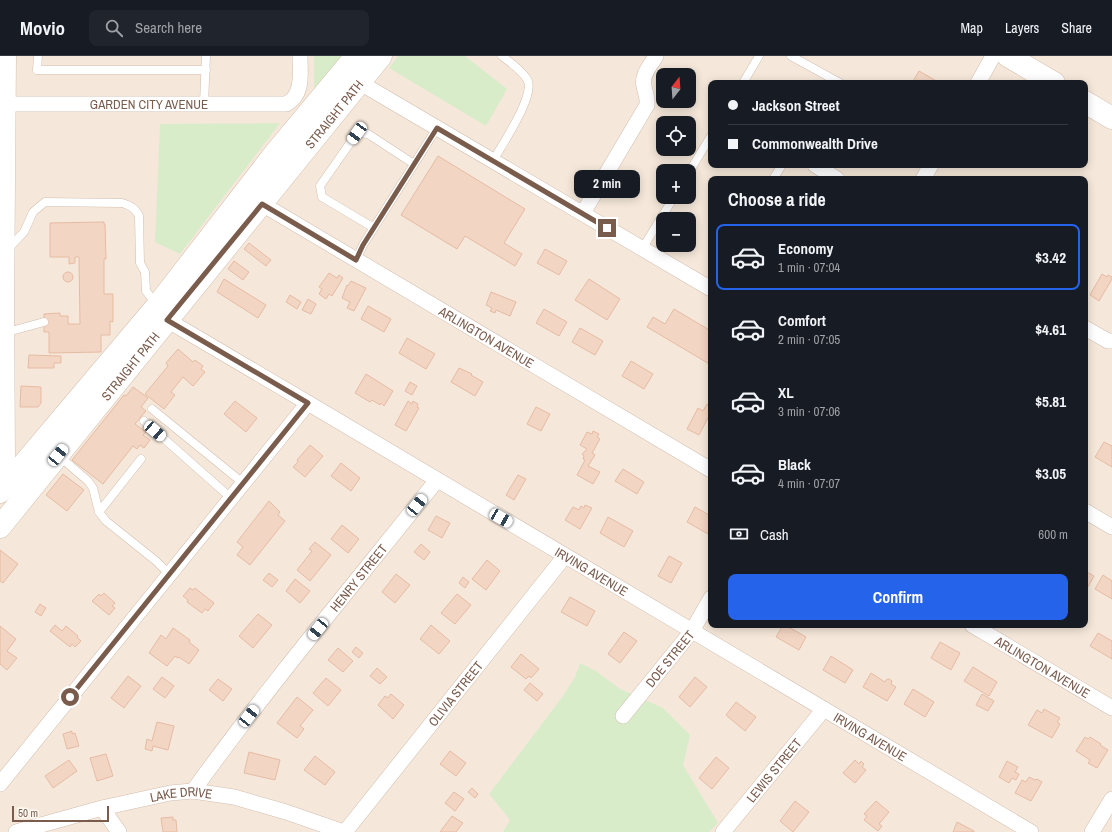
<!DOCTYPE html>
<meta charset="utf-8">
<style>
:root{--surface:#171b24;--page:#20242c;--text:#f1f3f6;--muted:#9ea1a6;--line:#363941;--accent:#2563eb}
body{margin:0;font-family:"Archivo Narrow",sans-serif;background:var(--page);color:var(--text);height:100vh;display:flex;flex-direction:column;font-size:15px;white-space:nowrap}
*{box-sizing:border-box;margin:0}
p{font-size:13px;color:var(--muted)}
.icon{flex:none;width:22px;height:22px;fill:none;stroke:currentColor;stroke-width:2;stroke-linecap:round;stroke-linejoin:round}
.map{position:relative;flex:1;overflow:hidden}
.drawer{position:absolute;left:708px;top:120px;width:380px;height:452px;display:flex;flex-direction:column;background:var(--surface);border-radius:8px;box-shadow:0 2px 10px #0003}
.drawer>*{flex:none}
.banner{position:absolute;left:708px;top:24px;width:380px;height:88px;border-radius:8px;box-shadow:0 2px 10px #0003;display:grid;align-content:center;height:88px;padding:0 20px;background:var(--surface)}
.needle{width:26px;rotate:17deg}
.fabs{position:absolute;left:656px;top:12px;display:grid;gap:8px}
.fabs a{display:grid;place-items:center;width:40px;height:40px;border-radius:8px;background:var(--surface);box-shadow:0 2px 10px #0003;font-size:20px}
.scale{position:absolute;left:12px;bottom:10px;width:97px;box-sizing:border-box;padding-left:4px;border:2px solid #7a5c4d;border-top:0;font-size:11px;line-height:14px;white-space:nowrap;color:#7a5c4d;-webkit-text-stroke:3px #fffaf3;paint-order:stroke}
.end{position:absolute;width:18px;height:18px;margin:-9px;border:5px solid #7a5c4d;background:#fff;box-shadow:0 0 0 2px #fff}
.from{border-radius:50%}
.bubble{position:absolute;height:28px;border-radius:8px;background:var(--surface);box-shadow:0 2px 10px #0003;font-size:13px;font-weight:800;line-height:28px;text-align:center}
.car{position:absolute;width:12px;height:24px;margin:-12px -6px;border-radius:5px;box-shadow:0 0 3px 1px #0007;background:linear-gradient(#fff 24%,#345 0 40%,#fff 0 76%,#345 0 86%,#fff 0)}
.banner b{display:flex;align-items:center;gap:14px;height:38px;font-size:15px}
.banner b+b{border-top:1px solid var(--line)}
.banner i{width:10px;height:10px;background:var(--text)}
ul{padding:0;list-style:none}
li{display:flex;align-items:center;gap:12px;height:66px;margin:0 8px 6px;padding:0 12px;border:2px solid transparent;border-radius:8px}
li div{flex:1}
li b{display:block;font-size:15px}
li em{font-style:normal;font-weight:800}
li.selected{border-color:var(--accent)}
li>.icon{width:36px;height:36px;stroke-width:1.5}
h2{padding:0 20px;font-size:18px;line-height:48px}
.pay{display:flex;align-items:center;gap:10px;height:44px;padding:0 20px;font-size:15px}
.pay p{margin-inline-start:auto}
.primary-button{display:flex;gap:8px;margin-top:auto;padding:8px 20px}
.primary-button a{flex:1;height:46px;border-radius:8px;background:var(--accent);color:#fff;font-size:16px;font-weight:800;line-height:46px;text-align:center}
header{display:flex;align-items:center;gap:24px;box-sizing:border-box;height:56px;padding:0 20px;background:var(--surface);border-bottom:1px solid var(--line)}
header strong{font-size:19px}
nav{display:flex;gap:22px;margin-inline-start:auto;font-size:14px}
.search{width:280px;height:36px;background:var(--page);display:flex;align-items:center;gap:10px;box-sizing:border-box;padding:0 14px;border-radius:8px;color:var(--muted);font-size:15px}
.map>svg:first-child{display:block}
.residential{fill:#f5e8da;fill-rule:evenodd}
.green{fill:#d8ecc9}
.building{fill:#f3d5c3;stroke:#e6bba3}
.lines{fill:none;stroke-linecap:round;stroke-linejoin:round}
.lane-casing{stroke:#d1beb0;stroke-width:9}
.street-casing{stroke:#d1beb0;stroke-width:16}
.secondary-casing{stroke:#d6c0b0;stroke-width:23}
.lane{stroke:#fff;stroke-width:8}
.street{stroke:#fff;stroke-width:15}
.secondary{stroke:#fff;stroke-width:22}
.route{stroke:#7a5c4d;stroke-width:5}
.labels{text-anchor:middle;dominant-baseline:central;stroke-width:3;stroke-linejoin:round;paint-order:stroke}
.street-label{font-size:13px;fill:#7a5c4d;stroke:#fffaf3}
</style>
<header>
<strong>Movio</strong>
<div class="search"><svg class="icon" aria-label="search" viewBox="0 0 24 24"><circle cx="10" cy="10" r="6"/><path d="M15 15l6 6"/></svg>Search here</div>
<nav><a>Map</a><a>Layers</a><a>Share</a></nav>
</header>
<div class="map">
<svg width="1112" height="776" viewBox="0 0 1112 776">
<rect width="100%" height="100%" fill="#fdf6ec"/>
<path class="residential" d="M0,0H1112V776H0ZM663,19H689V45H663ZM711,27H1085V109H711ZM663,67H689V93H663ZM663,115H689V141H663ZM711,123H1085V569H711ZM663,163H689V189H663Z"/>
<path class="green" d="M314,0H344L314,37Z
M398,0H465L507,33L486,70L389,12Z
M280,67L180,198L155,186L160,68Z
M580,607L596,615L620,633L663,652L690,679L683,709L718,767L709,776H503L510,764L489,738L563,640L575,621Z"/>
<path class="building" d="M919,15L940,27H912Z
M438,100L525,153L504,187L522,198L515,210L465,180L457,193L401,159Z
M104,166V168H105L106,203H104V238H113V266L110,265V279H101V296L49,297V276H44V258L60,257V260H68V268H80L79,201H75V207L69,208V201H50V167Z
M249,187L271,204L266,210L244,193Z
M545,193L567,205L559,219L537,207Z
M234,205L249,216L243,224L228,213Z
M63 221a5 5 0 1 1 10 0a5 5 0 1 1-10 0Z
M329,217L337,222L339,219L343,222L332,240L329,238L326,243L319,238L322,233L319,231Z
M1102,218L1107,221L1108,219L1112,221V223L1099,245L1090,239Z
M224,223L266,249L258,262L217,236Z
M589,223L620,243L607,264L575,244Z
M351,225L366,232L354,255L347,252L350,246L342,242L347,229L348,230Z
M491,236L516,246L510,260L496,254L495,257L490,255L492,252L486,249Z
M290,239L301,246L297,253L286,246Z
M308,243L316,248L311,258L302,254Z
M368,250L391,263L384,276L361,263Z
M544,253L567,266L559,280L536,267Z
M674,253L711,275V309L647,271L653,261L665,268Z
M580,272L603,285L595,299L572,286Z
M407,282L435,298L426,313L399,297Z
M178,293L193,306L195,304L203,310L201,313L205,316L193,330L183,321L171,336L175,339L164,353L145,338L168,310L166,307Z
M29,299L61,300V307H54V312H28Z
M631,305L653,318L644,333L622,320Z
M459,312L472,318L471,319L483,326L475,340L451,326Z
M366,318L393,335L384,350L381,347L380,349L372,344L370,346L355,337Z
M410,326L417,330L412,339L405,335Z
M21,330L41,331V347L38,351H20Z
M133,331L148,342L141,351L146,355L135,368L146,376L143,379L150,384L144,392L140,389L137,393L133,390L103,428L72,404L124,339L126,340Z
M235,345L257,362L246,376L224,358Z
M408,345L412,348L413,345L418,348L417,351L419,352L406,375L395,369Z
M707,348L711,350V356L699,379L687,373L698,352L703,355Z
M536,351L550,358L541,375L527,368Z
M593,375L599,378L597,381L600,383L592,397L595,399L588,410L600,416L593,428L577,419L585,404L583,403L584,400L582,398L587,393L580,389L587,376L592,378Z
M1104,386L1112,390V411L1095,401Z
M310,389L323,400L305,421L293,411L298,406L297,404Z
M341,407L360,422L351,435L331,420Z
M623,413L644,426L637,438L615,425Z
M63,418L84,434L67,455L46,439Z
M518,419L526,423L514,444L506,439Z
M269,445L280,456L278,459L285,465L250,509L237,499L243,491L237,486Z
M585,449L592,452L580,473L565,464L573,451L579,454L581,450L584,452Z
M695,451L711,460V473L708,478L687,466Z
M436,460L450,467L442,482L428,474Z
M608,461L633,475L624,491L600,477Z
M342,469L359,483L348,497L331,483Z
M315,486L331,499L310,525L297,514L312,495L309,493Z
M421,488L430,496L424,504L414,496Z
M0,494L18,508L3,527L0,525Z
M669,500L682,507L671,527L658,520Z
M487,504L500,515L486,534L472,523Z
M1085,515L1094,520L1085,536Z
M269,517L278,524L272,531L263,524Z
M396,518L410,529L395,547L382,536Z
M1103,519L1112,525V543L1095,533Z
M463,521L469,526L465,532L459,527Z
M295,523L310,535L300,547L286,535Z
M190,532L193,534L195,532L214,547L208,555L205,553L202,557L187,546L188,544L183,540Z
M104,537L115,547L112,550L115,552L109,559L92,545L99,538L101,540Z
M457,538L471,549L455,568L441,557Z
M570,541L595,555L587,570L561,556Z
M40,548L46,552L41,560L35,556Z
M258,558L272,569L253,592L239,580Z
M55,569L62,575L66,570L78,580L77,581L81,585L75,591L72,588L70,591L50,575Z
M431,569L450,585L439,598L420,583Z
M783,569H785L806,581L799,594L776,581Z
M0,570L16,583L7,595L17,602L7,614L0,608Z
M173,572L190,584L189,586L199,594L189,608L179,601L178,602L175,600L167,610L149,597L161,579L166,583Z
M624,576L637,585L620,607L608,598Z
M1098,577L1112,585V603L1090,590Z
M940,586L960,597L951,614L931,602Z
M356,591L363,597L359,602L352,596Z
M338,592L353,605L343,616L328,604Z
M521,598L539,613L531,622L529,620L526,623L511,611Z
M831,600L853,614L845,627L823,614Z
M973,611L997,626L989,640L964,625Z
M377,612L387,621L380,628L370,620Z
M871,617L885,626L887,623H889L892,625L891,628L896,631L887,645L863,631Z
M128,620L141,630L124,652L111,642Z
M162,621L174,630L165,642L153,633Z
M695,621L707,631L690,651L679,641Z
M326,622L341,634L328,650L313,637Z
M218,623L232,633L223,645L209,634Z
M530,627L543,638L537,645L524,634Z
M913,633L934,646L925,661L904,648Z
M391,638L404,649L393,663L378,649L385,640L388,642Z
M982,638L994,645L988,655L976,649Z
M297,641L313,654L300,670L304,673L297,682L277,667Z
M736,646L756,661L745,675L726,659Z
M1044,653L1060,662L1057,666L1060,668L1052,682L1028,669L1037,654L1042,657Z
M157,666L174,670L168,694L153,690L152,695L145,693L147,683L152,685Z
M72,675V678L75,677L79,690L67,693L63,678Z
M1085,681L1088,683L1090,681L1101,688L1100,689L1108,694L1097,712L1088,707L1090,704L1076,695Z
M450,695L466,707L456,720L440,708Z
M249,696L280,704L275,724L244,717Z
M106,698L113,720L97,725L90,702Z
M315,700L335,716L325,729L304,714Z
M716,701L729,712L712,733L699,722Z
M69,704L77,715L53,732L45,720Z
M855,704L859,708L861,705L864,708L862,711L866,714L855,727L843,717Z
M1007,705L1018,711L1015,716L1019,718L1016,724L1012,722L1009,727L999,721Z
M1029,721L1035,724L1037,723L1042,726L1031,745L1015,737L1022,724L1026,726Z
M472,732L478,738L475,742L468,736Z
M454,736L464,743L455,755L445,747Z
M795,745L809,756L793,776L780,765Z
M876,745L889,756L879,768L882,770L878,775L864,764L867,760L864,758Z
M452,760L463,767L456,776H440Z
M173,761V764H176L177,776H163L161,762Z
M957,766L974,775V776H953Z"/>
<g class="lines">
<defs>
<path id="lane" d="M38,0L37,14H206
M791,0L840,27
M743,27L759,0
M204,48L206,0
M493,105C501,90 537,38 527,23C521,14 510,6 502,0
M689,116L711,80
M773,123L782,109
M374,172L322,141L320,130L357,77L368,78L414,108
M8,193L24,176L33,156L45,146L122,147C131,150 135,152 139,160L140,207L145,216L146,235L157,249
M642,193L674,141
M356,204L363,189L437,72
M4,277L44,266
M152,353L243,427
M144,365L231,442
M58,399L88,425L93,432L99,456L106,465L156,505L169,518
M99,456L141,403"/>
<g id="street">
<path d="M352,22L711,233"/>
<path d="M978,27L993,0"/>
<path id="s1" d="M0,48H286C304,39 300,17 300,0"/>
<path d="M815,109L837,123"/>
<path d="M923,123L931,109"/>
<path id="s2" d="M262,148L711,414"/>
<path d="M583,157L647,49C648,41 645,37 644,30C641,19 651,9 656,0"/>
<path id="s3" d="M162,257L167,264L308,347L1031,776"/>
<path d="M1085,272L1108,285H1112"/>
<path d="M1085,455L1112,471"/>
<path id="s4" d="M972,569L1112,652"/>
<path id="s5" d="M623,660L692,575L711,542"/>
<path d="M0,728L308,347"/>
<path id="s6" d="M193,735C270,628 355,527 437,424"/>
<path d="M102,752L119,776"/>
<path id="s7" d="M16,776L102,752L170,737L193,735L234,741L286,756L344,776"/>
<path id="s8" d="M345,776L565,500"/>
<path id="s9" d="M723,776L824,653"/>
<path d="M1092,776L1112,743"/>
</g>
<g id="secondary">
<path d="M5,0L3,249L4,405L17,434"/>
<path d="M1008,0L1054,27"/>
<path d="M1085,46L1112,62"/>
<path d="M0,436L157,250L276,96L356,0"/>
<path id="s10" d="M0,471L381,0"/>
</g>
</defs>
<use href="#lane" class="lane-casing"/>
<use href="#street" class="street-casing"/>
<use href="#secondary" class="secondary-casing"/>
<use href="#lane" class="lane"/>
<use href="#street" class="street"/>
<use href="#secondary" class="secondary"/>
</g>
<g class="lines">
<path class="route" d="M70,641L308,347L167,264L262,148L356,204L363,189L437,72L607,172"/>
</g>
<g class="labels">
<g class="street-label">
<text stroke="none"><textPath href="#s1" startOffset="149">GARDEN CITY AVENUE</textPath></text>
<text stroke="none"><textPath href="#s10" startOffset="531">STRAIGHT PATH</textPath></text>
<text stroke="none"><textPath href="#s2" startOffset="261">ARLINGTON AVENUE</textPath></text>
<text stroke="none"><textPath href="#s10" startOffset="207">STRAIGHT PATH</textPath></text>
<text stroke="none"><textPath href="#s3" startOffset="502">IRVING AVENUE</textPath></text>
<text stroke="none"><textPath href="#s6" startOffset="270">HENRY STREET</textPath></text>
<text stroke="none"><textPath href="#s5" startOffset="74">DOE STREET</textPath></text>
<text stroke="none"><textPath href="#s4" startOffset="82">ARLINGTON AVENUE</textPath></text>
<text stroke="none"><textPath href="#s8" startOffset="177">OLIVIA STREET</textPath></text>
<text stroke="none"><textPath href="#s3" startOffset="826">IRVING AVENUE</textPath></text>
<text stroke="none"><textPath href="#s9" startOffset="80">LEWIS STREET</textPath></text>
<text stroke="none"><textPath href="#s7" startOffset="170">LAKE DRIVE</textPath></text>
</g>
</g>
</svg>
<div class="fabs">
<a><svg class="needle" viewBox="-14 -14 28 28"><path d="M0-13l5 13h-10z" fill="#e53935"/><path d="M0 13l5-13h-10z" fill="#9ea1a6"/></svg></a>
<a><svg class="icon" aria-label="locate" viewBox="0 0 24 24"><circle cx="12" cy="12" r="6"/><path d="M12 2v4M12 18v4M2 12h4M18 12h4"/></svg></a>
<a>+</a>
<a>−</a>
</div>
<div class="scale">50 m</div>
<i class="end from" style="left:70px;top:641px"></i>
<i class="end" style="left:607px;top:172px"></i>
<div class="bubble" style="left:574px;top:114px;width:66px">2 min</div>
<i class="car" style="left:357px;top:77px;rotate:216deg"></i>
<i class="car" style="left:155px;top:375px;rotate:131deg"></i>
<i class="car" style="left:58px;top:399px;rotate:39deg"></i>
<i class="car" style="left:417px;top:449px;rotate:39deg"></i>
<i class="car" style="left:501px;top:462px;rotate:120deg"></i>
<i class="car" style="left:318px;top:573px;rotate:219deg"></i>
<i class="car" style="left:249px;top:660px;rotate:38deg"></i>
<div class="banner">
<b><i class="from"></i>Jackson Street</b>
<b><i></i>Commonwealth Drive</b>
</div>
<section class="drawer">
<h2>Choose a ride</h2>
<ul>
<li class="selected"><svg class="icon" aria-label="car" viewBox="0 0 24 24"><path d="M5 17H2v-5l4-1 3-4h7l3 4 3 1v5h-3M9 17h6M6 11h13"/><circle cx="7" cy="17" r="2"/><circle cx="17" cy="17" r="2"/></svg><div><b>Economy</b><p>1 min · 07:04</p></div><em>$3.42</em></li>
<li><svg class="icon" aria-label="car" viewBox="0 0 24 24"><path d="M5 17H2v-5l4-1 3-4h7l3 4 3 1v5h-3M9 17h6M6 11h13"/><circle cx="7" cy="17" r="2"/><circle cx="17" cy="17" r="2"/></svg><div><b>Comfort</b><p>2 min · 07:05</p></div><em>$4.61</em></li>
<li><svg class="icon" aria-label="car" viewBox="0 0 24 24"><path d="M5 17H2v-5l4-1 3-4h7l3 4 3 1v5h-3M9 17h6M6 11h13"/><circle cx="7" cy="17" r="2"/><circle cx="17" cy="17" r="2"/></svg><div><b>XL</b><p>3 min · 07:06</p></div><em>$5.81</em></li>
<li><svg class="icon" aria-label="car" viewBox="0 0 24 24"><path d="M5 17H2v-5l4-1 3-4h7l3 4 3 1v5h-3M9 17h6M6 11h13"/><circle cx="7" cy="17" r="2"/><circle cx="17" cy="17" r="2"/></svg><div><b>Black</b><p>4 min · 07:07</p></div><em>$3.05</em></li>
</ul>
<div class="pay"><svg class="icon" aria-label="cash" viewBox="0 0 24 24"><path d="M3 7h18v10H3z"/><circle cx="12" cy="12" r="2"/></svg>Cash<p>600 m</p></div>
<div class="primary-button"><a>Confirm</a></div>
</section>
</div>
